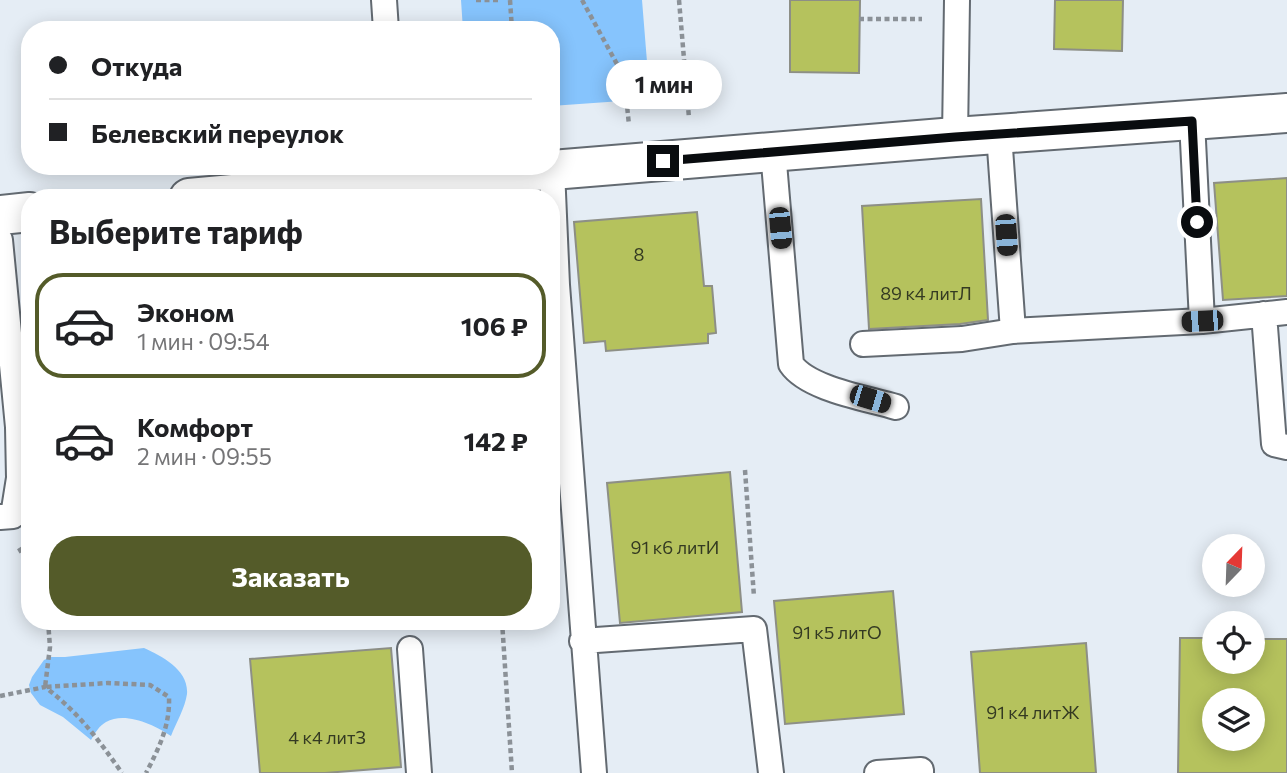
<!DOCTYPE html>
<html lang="ru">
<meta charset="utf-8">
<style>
:root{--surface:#fff;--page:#f2f2f2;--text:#202124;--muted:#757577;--line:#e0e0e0;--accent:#545b29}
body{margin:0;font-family:Commissioner,sans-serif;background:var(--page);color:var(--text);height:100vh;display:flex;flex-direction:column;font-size:26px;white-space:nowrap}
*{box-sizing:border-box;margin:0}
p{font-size:23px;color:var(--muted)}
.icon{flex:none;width:38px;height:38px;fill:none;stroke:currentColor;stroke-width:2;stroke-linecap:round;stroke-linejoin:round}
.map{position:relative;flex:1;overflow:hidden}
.sheet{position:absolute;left:21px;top:189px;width:539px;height:441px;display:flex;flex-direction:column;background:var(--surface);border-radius:28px;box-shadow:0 4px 18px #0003}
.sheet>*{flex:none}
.banner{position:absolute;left:21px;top:21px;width:539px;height:154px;border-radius:28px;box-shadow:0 4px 18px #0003;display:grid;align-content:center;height:154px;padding:0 28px;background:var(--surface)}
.needle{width:46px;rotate:23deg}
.fabs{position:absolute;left:1202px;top:534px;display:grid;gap:14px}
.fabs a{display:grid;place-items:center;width:63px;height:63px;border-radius:50%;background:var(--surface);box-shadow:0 4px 18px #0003;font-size:35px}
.end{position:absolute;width:32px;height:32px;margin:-16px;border:9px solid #090c0f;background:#fff;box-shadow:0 0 0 4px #fff}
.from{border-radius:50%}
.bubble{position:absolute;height:49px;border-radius:24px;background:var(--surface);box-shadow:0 4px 18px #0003;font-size:23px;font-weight:700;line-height:49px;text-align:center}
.car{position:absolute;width:21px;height:42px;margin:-21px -10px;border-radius:9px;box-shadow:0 0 5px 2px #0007;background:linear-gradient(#222 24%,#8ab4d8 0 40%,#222 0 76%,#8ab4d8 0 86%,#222 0)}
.banner b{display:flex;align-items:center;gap:24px;height:66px;font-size:26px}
.banner b+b{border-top:2px solid var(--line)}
.banner i{width:18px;height:18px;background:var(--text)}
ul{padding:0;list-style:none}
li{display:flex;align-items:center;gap:21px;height:105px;margin:0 14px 10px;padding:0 14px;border:4px solid transparent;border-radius:28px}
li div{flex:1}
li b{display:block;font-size:26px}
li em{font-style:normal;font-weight:700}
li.on{border-color:var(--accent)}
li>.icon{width:63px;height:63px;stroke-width:1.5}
h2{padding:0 28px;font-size:32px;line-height:84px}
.button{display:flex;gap:14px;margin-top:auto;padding:14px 28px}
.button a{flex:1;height:80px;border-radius:28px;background:var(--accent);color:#fff;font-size:28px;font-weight:700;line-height:80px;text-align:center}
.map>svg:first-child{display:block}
.green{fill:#86c4fd}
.building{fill:#b5c25d;stroke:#8d8f86;stroke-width:2;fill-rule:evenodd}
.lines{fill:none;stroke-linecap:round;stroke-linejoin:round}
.lane-casing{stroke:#636a71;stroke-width:28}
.street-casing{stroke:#636a71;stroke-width:42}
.path{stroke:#8b9197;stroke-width:4.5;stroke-dasharray:5 3.5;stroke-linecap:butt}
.lane{stroke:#fff;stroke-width:24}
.street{stroke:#fff;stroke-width:38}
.route{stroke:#090c0f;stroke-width:9}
.labels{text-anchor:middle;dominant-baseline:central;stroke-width:5;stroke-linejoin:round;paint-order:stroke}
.number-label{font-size:18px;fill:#343a22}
</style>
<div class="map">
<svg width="1287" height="773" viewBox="0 0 1287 773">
<rect width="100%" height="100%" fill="#e5edf5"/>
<path class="green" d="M461,0H642L650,99L551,106V30H463Z
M144,648C162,656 189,670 187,694C185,708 176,723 171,736C155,725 125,711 106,722C99,726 95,733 91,740L63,717L40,705L31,693L29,685L32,677L44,660L51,657H65Z"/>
<path class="building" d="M790,0H860L859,73L790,72Z
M1055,0H1123L1122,51L1054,49Z
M1287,178V296L1223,300L1214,183Z
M981,199L988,320L960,324L869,329L862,206Z
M697,212L704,286H712L716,333L708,334V343L606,351L605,341L584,343L574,222Z
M730,472L742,612L620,623L607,483Z
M893,591L904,714L785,724L774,601Z
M1180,638H1214V662H1253V639H1287V773H1178ZM1214,700H1253V738H1214Z
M1086,643L1096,773H980L971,652Z
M391,648L401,767L325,773H260L250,659Z"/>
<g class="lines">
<defs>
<path id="lane" d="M384,0L386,30
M1192,121L1202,321
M999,134L1013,331L1202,321L1287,312
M955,137L957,0
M773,151L791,364C808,389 866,398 896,407
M552,170L557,285L594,773
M0,240L18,427L19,478L13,516L0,517
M1264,314L1274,444L1287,447
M863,344L962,339L1013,331
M582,641L754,629L771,773
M410,649L419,773
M877,773L921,770V773"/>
<path id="street" d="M189,198L398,179L552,170L955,137L1287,113
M0,215L30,212"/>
</defs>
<use href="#lane" class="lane-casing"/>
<use href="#street" class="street-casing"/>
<path class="path" d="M476,0H499
M510,0L512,30
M582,0L624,77L629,125
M679,0L689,118
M859,19H922
M745,470L754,597
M19,548L30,567
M48,621L50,647L45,687L108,683L150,685L169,697C170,726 159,748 146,773
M502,621L512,773
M0,696L45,687C79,713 98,739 122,773"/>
<use href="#lane" class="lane"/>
<use href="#street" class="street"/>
</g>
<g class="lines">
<path class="route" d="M663,161L955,137L1192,121L1197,222"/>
</g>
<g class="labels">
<g class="number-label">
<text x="639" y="254">8</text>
<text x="926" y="293">89 к4 литЛ</text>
<text x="675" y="547">91 к6 литИ</text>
<text x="837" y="632">91 к5 литО</text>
<text x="1033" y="712">91 к4 литЖ</text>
<text x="327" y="737">4 к4 литЗ</text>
</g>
</g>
</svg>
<div class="fabs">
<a><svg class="needle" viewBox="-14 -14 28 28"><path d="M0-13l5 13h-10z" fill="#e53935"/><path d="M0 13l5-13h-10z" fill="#757577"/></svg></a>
<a><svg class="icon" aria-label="locate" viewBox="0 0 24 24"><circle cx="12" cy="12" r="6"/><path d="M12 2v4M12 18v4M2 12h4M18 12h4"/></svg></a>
<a><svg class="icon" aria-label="layers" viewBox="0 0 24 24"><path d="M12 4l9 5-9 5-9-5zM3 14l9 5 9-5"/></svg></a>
</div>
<i class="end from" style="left:1197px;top:222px"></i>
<i class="end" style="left:663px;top:161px"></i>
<div class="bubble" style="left:606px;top:60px;width:116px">1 мин</div>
<i class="car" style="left:780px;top:228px;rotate:175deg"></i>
<i class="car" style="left:1006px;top:235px;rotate:176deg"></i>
<i class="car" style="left:1202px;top:321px;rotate:267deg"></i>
<i class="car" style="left:870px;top:399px;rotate:107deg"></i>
<div class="banner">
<b><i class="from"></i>Откуда</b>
<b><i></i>Белевский переулок</b>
</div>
<section class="sheet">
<h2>Выберите тариф</h2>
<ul>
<li class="on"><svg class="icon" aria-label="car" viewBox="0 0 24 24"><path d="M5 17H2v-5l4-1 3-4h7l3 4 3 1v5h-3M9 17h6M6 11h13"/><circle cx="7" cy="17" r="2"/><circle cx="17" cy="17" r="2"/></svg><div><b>Эконом</b><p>1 мин · 09:54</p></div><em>106 ₽</em></li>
<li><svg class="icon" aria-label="car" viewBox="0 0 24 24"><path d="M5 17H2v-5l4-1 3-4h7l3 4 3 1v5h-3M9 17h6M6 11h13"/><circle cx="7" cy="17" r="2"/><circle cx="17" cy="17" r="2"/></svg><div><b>Комфорт</b><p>2 мин · 09:55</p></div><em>142 ₽</em></li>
</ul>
<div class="button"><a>Заказать</a></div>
</section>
</div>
